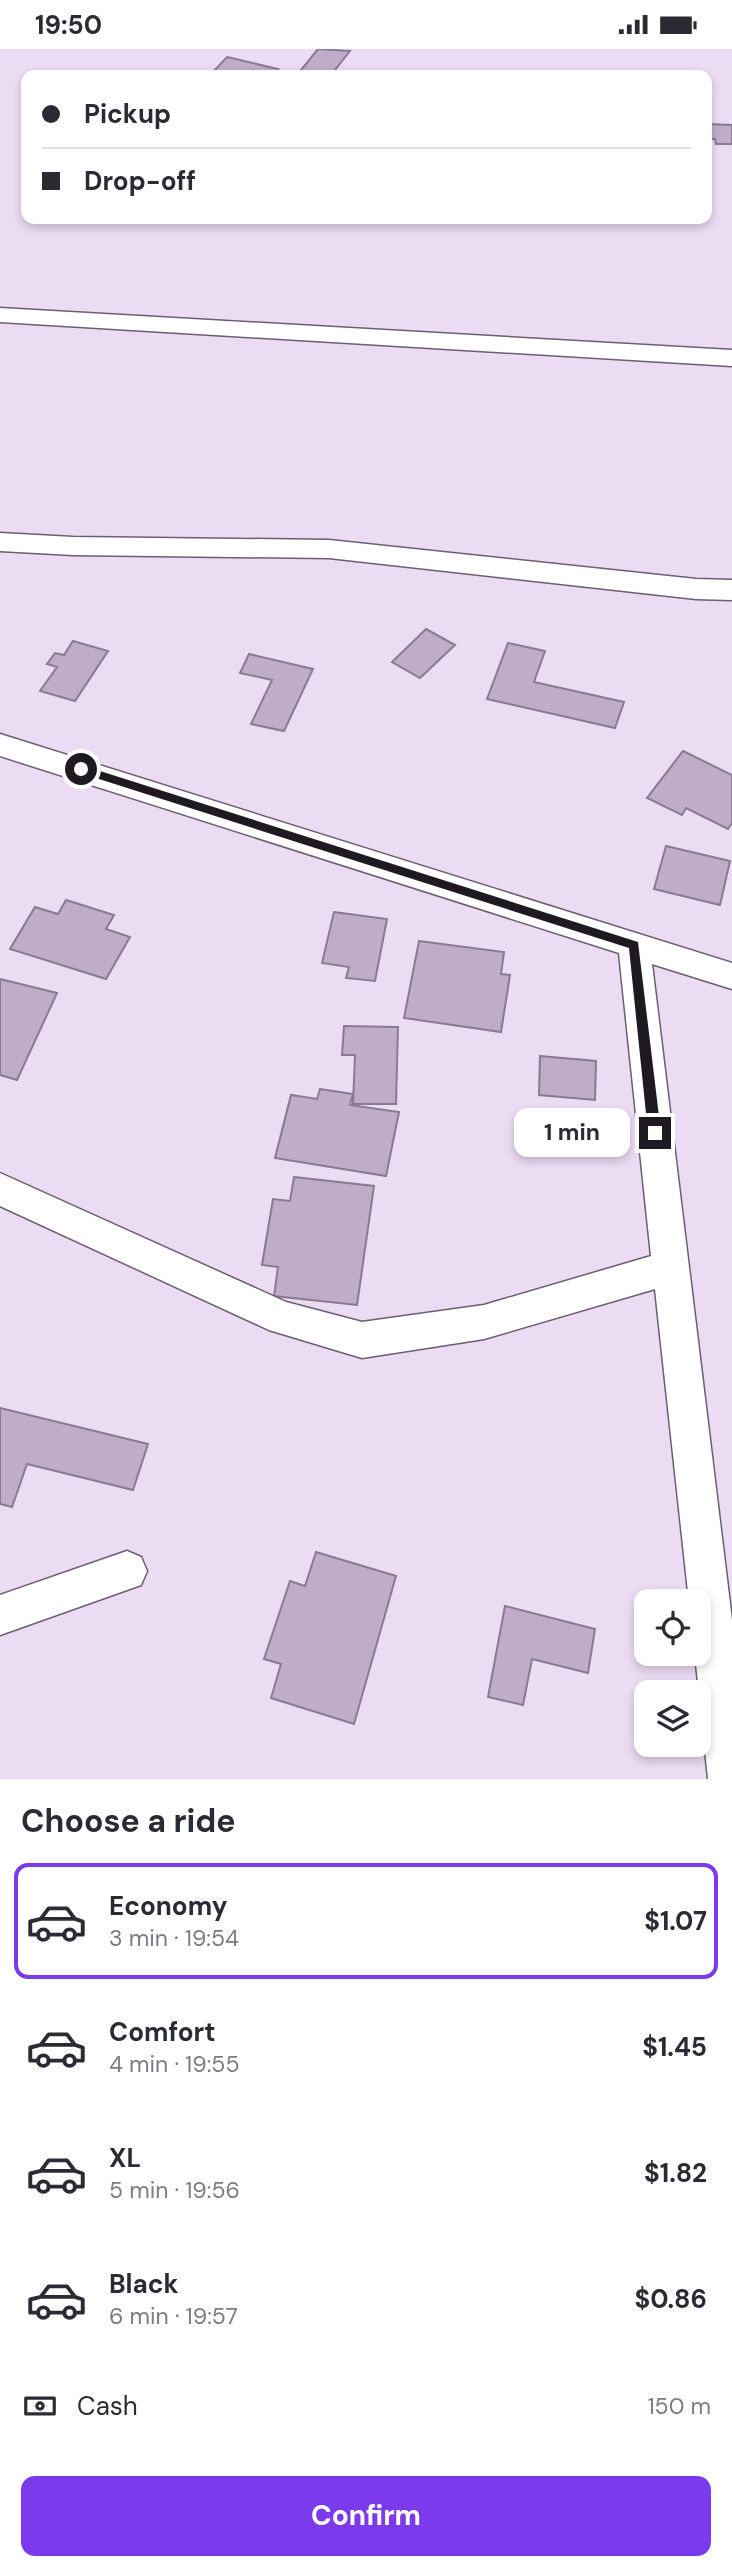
<!DOCTYPE html>
<meta charset="utf-8">
<style>
:root{--surface:#fff;--page:#f2f2f3;--text:#2b2b33;--muted:#7c7c81;--line:#e1e1e2;--accent:#7c3aed}
body{margin:0;font-family:"DM Sans",sans-serif;background:var(--page);color:var(--text);height:100vh;display:flex;flex-direction:column;font-size:26px;white-space:nowrap}
*{box-sizing:border-box;margin:0}
p{font-size:23px;color:var(--muted)}
.icon{flex:none;width:38px;height:38px;fill:none;stroke:currentColor;stroke-width:2;stroke-linecap:round;stroke-linejoin:round}
.map{position:relative;height:1730px;overflow:hidden}
.side{display:flex;flex-direction:column;background:var(--surface);flex:1}
.side>*{flex:none}
.top-card{position:absolute;left:21px;top:21px;width:691px;height:154px;border-radius:14px;box-shadow:0 4px 10px #0003;display:grid;align-content:center;height:154px;padding:0 21px;background:var(--surface)}
.buttons{position:absolute;left:634px;top:1540px;display:grid;gap:14px}
.buttons a{display:grid;place-items:center;width:77px;height:77px;border-radius:14px;background:var(--surface);box-shadow:0 4px 10px #0003;font-size:35px}
.end{position:absolute;width:32px;height:32px;margin:-16px;border:9px solid #1f1922;background:#fff;box-shadow:0 0 0 4px #fff}
.from{border-radius:50%}
.bubble{position:absolute;height:49px;border-radius:14px;background:var(--surface);box-shadow:0 4px 10px #0003;font-size:23px;font-weight:700;line-height:49px;text-align:center}
.top-card b{display:flex;align-items:center;gap:24px;height:66px;font-size:26px}
.top-card b+b{border-top:2px solid var(--line)}
.top-card i{width:18px;height:18px;background:var(--text)}
ul{padding:0;list-style:none}
li{display:flex;align-items:center;gap:21px;height:116px;margin:0 14px 10px;padding:0 7px;border:4px solid transparent;border-radius:14px}
li div{flex:1}
li b{display:block;font-size:26px}
li em{font-style:normal;font-weight:700}
li.active{border-color:var(--accent)}
li>.icon{width:63px;height:63px;stroke-width:1.5}
h2{padding:0 21px;font-size:32px;line-height:84px}
.pay{display:flex;align-items:center;gap:18px;height:77px;padding:0 21px;font-size:26px}
.pay p{margin-inline-start:auto}
.primary-button{display:flex;gap:14px;margin-top:auto;padding:14px 21px}
.primary-button a{flex:1;height:80px;border-radius:14px;background:var(--accent);color:#fff;font-size:28px;font-weight:700;line-height:80px;text-align:center}
.status{display:flex;justify-content:space-between;align-items:center;height:49px;padding:0 35px;background:var(--surface);direction:ltr}
.status svg{height:19px;fill:currentColor}
.map>svg:first-child{display:block}
.building{fill:#c0acc9;stroke:#887a90;stroke-width:2}
.lines{fill:none;stroke-linecap:round;stroke-linejoin:round}
.minor-casing{stroke:#6c5e73;stroke-width:3}
.minor{fill:#fff;fill-rule:evenodd}
.route{fill:#1f1922}
</style>
<div class="status"><b>19:50</b><svg viewBox="0 0 49 12"><path d="M0 12V9h3v3zM5 12V6h3v6zM10 12V3h3v9zM15 12V0h3v12zM26 1h20v11H26zM47 4h2v5h-2z"/></svg></div>
<div class="map">
<svg width="732" height="1730" viewBox="0 0 732 1730">
<rect width="100%" height="100%" fill="#ebdbf3"/>
<path class="building" d="M318,0L350,2L331,26H297Z
M227,8L278,20L272,26H210Z
M707,75L732,76V95H716L715,90H707Z
M426,580L455,596L420,629L392,613Z
M73,592L108,602L75,652L40,642L57,618L47,615L55,604L64,606Z
M508,594L545,602L534,633L624,653L615,679L487,650Z
M249,605L313,620L284,682L251,675L272,631L240,624Z
M683,702L732,726V774L728,780L686,759L682,766L647,749Z
M666,797L730,812L720,856L654,840Z
M66,851L114,866L106,880L130,888L106,930L10,900L35,858L58,865Z
M334,863L387,870L375,932L346,929L349,918L322,914Z
M419,892L504,903L501,925L510,926L501,983L404,969Z
M0,930L57,944L17,1031L0,1026Z
M344,977L398,978L396,1055H353L355,1006H342Z
M540,1007L596,1012L595,1051L539,1046Z
M320,1040L353,1045L350,1056L399,1063L386,1127L275,1109L291,1046L317,1050Z
M294,1128L374,1137L357,1256L274,1247L278,1218L262,1216L273,1150L290,1152Z
M0,1359L148,1395L133,1441L27,1415L12,1458L0,1455Z
M316,1503L396,1527L354,1675L271,1649L281,1615L264,1610L290,1532L305,1537Z
M505,1557L595,1580L588,1624L532,1610L523,1656L488,1648Z"/>
<g class="lines">
<defs>
<path id="minor" d="M0,259L732,301V317L0,273Z
M0,484L73,488L329,491L696,530L732,531V551L696,550L329,509L73,506L0,502Z
M0,685L732,914V940L652,915L732,1571V1730H708L695,1605H698V1552H689L655,1240L484,1290L362,1309L269,1281L0,1157V1124L286,1253L362,1273L484,1256L651,1207L619,904L0,707Z
M127,1502L141,1508L147,1522L141,1536L0,1586V1546Z"/>
</defs>
<use href="#minor" class="minor-casing"/>
<use href="#minor" class="minor"/>
</g>
<path class="route" d="M81,716L638,893L661,1084L659,1088H650L648,1084L629,899L77,723V717Z"/>
</svg>
<div class="buttons">
<a><svg class="icon" aria-label="locate" viewBox="0 0 24 24"><circle cx="12" cy="12" r="6"/><path d="M12 2v4M12 18v4M2 12h4M18 12h4"/></svg></a>
<a><svg class="icon" aria-label="layers" viewBox="0 0 24 24"><path d="M12 4l9 5-9 5-9-5zM3 14l9 5 9-5"/></svg></a>
</div>
<i class="end from" style="left:81px;top:720px"></i>
<i class="end" style="left:655px;top:1084px"></i>
<div class="bubble" style="left:514px;top:1059px;width:116px">1 min</div>
<div class="top-card">
<b><i class="from"></i>Pickup</b>
<b><i></i>Drop-off</b>
</div>
</div>
<section class="side">
<h2>Choose a ride</h2>
<ul>
<li class="active"><svg class="icon" aria-label="car" viewBox="0 0 24 24"><path d="M5 17H2v-5l4-1 3-4h7l3 4 3 1v5h-3M9 17h6M6 11h13"/><circle cx="7" cy="17" r="2"/><circle cx="17" cy="17" r="2"/></svg><div><b>Economy</b><p>3 min · 19:54</p></div><em>$1.07</em></li>
<li><svg class="icon" aria-label="car" viewBox="0 0 24 24"><path d="M5 17H2v-5l4-1 3-4h7l3 4 3 1v5h-3M9 17h6M6 11h13"/><circle cx="7" cy="17" r="2"/><circle cx="17" cy="17" r="2"/></svg><div><b>Comfort</b><p>4 min · 19:55</p></div><em>$1.45</em></li>
<li><svg class="icon" aria-label="car" viewBox="0 0 24 24"><path d="M5 17H2v-5l4-1 3-4h7l3 4 3 1v5h-3M9 17h6M6 11h13"/><circle cx="7" cy="17" r="2"/><circle cx="17" cy="17" r="2"/></svg><div><b>XL</b><p>5 min · 19:56</p></div><em>$1.82</em></li>
<li><svg class="icon" aria-label="car" viewBox="0 0 24 24"><path d="M5 17H2v-5l4-1 3-4h7l3 4 3 1v5h-3M9 17h6M6 11h13"/><circle cx="7" cy="17" r="2"/><circle cx="17" cy="17" r="2"/></svg><div><b>Black</b><p>6 min · 19:57</p></div><em>$0.86</em></li>
</ul>
<div class="pay"><svg class="icon" aria-label="cash" viewBox="0 0 24 24"><path d="M3 7h18v10H3z"/><circle cx="12" cy="12" r="2"/></svg>Cash<p>150 m</p></div>
<div class="primary-button"><a>Confirm</a></div>
</section>
